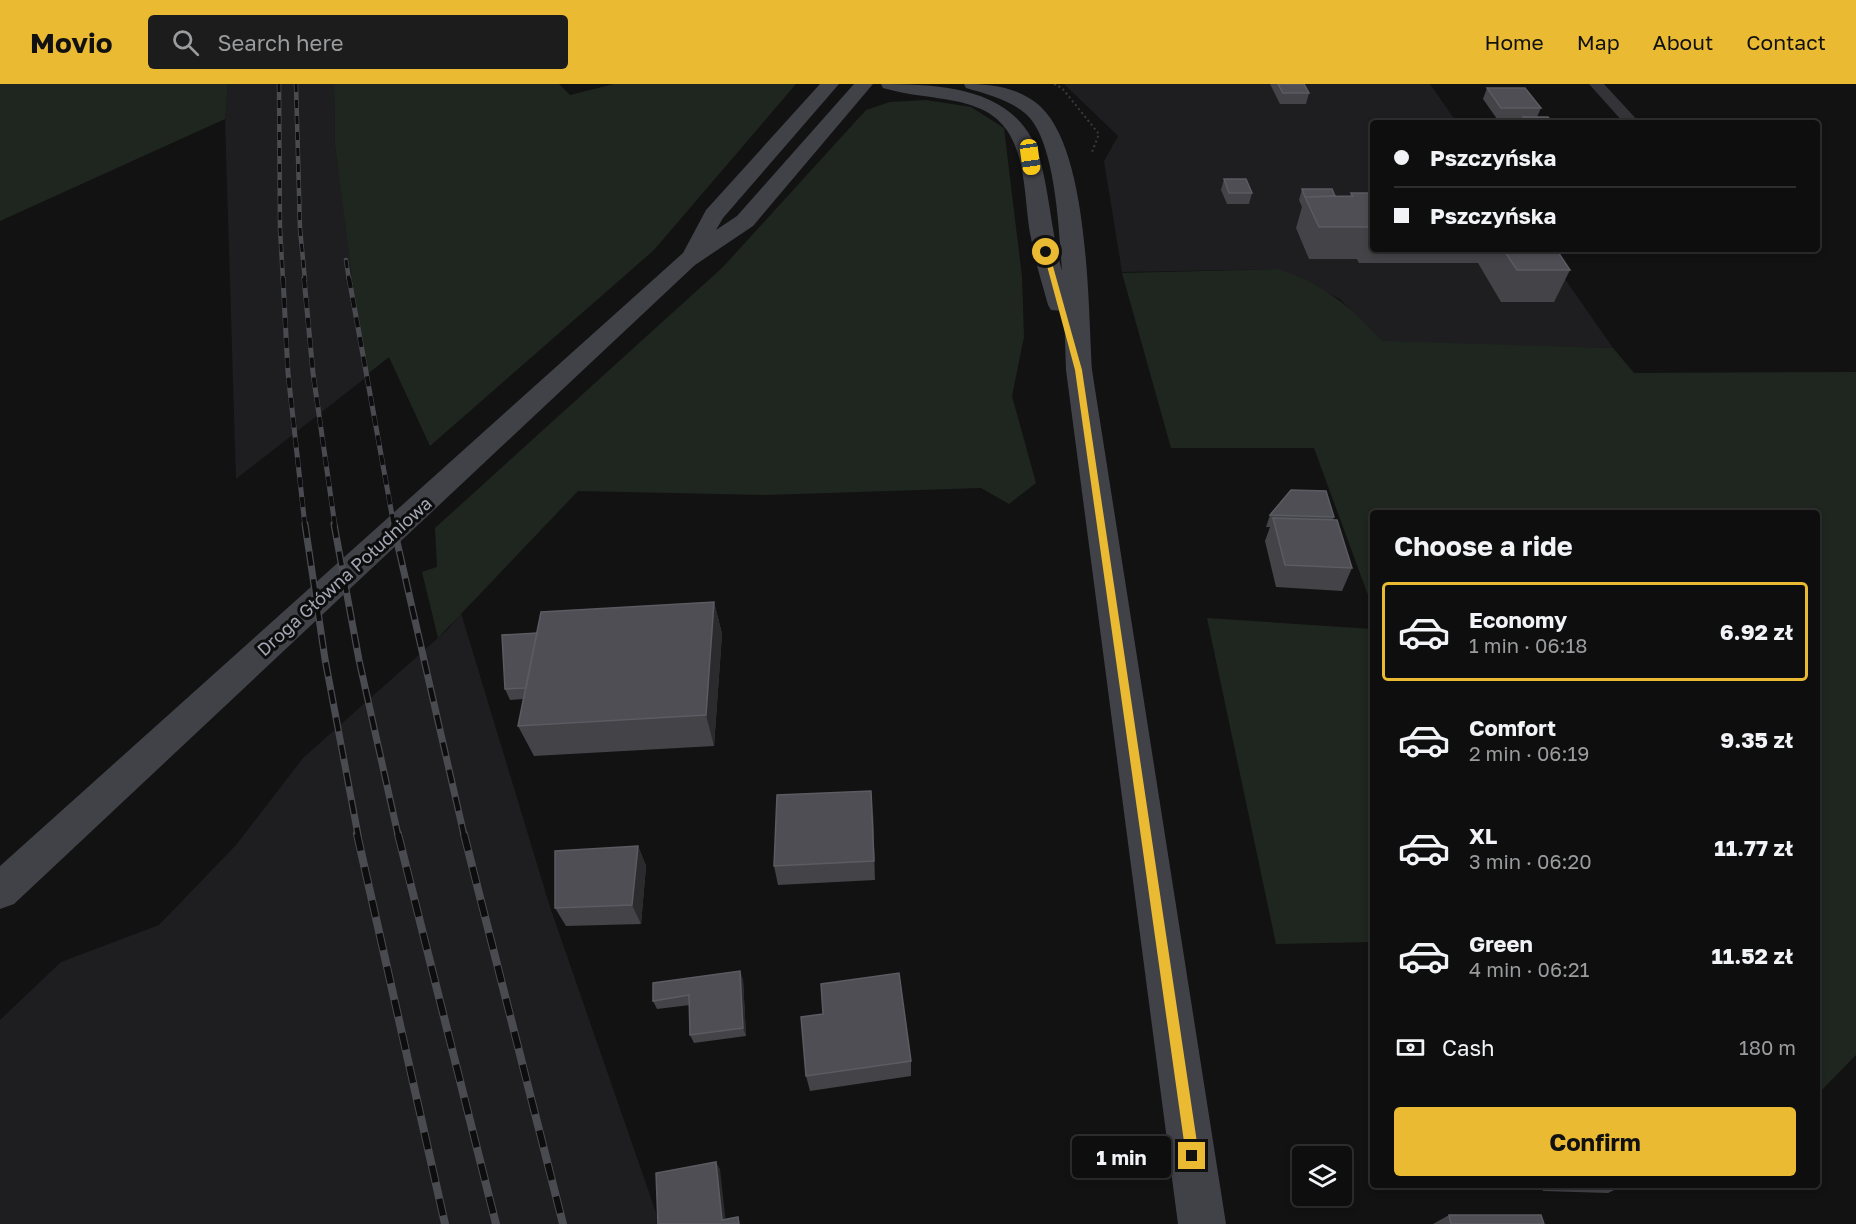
<!DOCTYPE html>
<meta charset="utf-8">
<style>
:root{--surface:#0e0e0e;--page:#1c1c1c;--text:#f1f3f6;--muted:#9b9c9e;--line:#2e2e2e;--accent:#eaba33}
body{margin:0;font-family:"Golos Text",sans-serif;background:var(--page);color:var(--text);height:100vh;display:flex;flex-direction:column;font-size:22px;white-space:nowrap}
*{box-sizing:border-box;margin:0}
p{font-size:20px;color:var(--muted)}
.icon{flex:none;width:33px;height:33px;fill:none;stroke:currentColor;stroke-width:2;stroke-linecap:round;stroke-linejoin:round}
.map{position:relative;flex:1;overflow:hidden}
.side{position:absolute;left:1370px;top:426px;width:450px;height:678px;display:flex;flex-direction:column;background:var(--surface);border-radius:6px;box-shadow:0 3px 9px #0003,0 0 0 2px var(--line)}
.side>*{flex:none}
.banner{position:absolute;left:1370px;top:36px;width:450px;height:132px;border-radius:6px;box-shadow:0 3px 9px #0003,0 0 0 2px var(--line);display:grid;align-content:center;height:132px;padding:0 24px;background:var(--surface)}
.buttons{position:absolute;left:1292px;top:1062px;display:grid;gap:12px}
.buttons a{display:grid;place-items:center;width:60px;height:60px;border-radius:6px;background:var(--surface);box-shadow:0 3px 9px #0003,0 0 0 2px var(--line);font-size:30px}
.end{position:absolute;width:27px;height:27px;margin:-14px;border:8px solid #eaba33;background:#111;box-shadow:0 0 0 3px #111}
.from{border-radius:50%}
.bubble{position:absolute;height:42px;border-radius:6px;background:var(--surface);box-shadow:0 3px 9px #0003,0 0 0 2px var(--line);font-size:20px;font-weight:700;line-height:42px;text-align:center}
.car{position:absolute;width:18px;height:36px;margin:-18px -9px;border-radius:8px;box-shadow:0 0 4px 2px #0007;background:linear-gradient(#f5c518 24%,#345 0 40%,#f5c518 0 76%,#345 0 86%,#f5c518 0)}
.banner b{display:flex;align-items:center;gap:21px;height:57px;font-size:22px}
.banner b+b{border-top:2px solid var(--line)}
.banner i{width:15px;height:15px;background:var(--text)}
ul{padding:0;list-style:none}
li{display:flex;align-items:center;gap:18px;height:99px;margin:0 12px 9px;padding:0 12px;border:3px solid transparent;border-radius:6px}
li div{flex:1}
li b{display:block;font-size:22px}
li em{font-style:normal;font-weight:700}
li.on{border-color:var(--accent)}
li>.icon{width:54px;height:54px;stroke-width:1.5}
h2{padding:0 24px;font-size:27px;line-height:72px}
.pay{display:flex;align-items:center;gap:15px;height:66px;padding:0 24px;font-size:22px}
.pay p{margin-inline-start:auto}
.primary-button{display:flex;gap:12px;margin-top:auto;padding:12px 24px}
.primary-button a{flex:1;height:69px;border-radius:6px;background:var(--accent);color:#111;font-size:24px;font-weight:700;line-height:69px;text-align:center}
header{display:flex;align-items:center;gap:36px;box-sizing:border-box;height:84px;padding:0 30px;background:var(--accent);color:#111}
header strong{font-size:28px}
nav{display:flex;gap:33px;margin-inline-start:auto;font-size:21px}
.search{width:420px;height:54px;background:var(--page);display:flex;align-items:center;gap:15px;box-sizing:border-box;padding:0 21px;border-radius:6px;color:var(--muted);font-size:22px}
.map>svg:first-child{display:block}
.built{fill:#1e1e20}
.green{fill:#1e261f}
.lines{fill:none;stroke-linecap:round;stroke-linejoin:round}
.path{stroke:#393a3f;stroke-width:2;stroke-dasharray:2 3;stroke-linecap:butt}
.service{fill:#333338;fill-rule:evenodd}
.secondary{fill:#414248;fill-rule:evenodd}
.rail-far3-casing{stroke:#4a4b51;stroke-width:4.5}
.rail-far2-casing{stroke:#4a4b51;stroke-width:5}
.rail-far1-casing{stroke:#4a4b51;stroke-width:7}
.rail-casing{stroke:#4a4b51;stroke-width:8}
.rail-far3{stroke:#0d0d0e;stroke-width:3;stroke-dasharray:8;stroke-linecap:butt}
.rail-far2{stroke:#0d0d0e;stroke-width:4;stroke-dasharray:10;stroke-linecap:butt}
.rail-far1{stroke:#0d0d0e;stroke-width:4.5;stroke-dasharray:14;stroke-linecap:butt}
.rail{stroke:#0d0d0e;stroke-width:6;stroke-dasharray:17;stroke-linecap:butt}
.wall{fill:#434348}
.shaded-wall{fill:#2b2b2e}
.building{fill:#4e4e54;stroke:#5b5c62;stroke-width:1.5}
.route{fill:#eaba33}
.labels{text-anchor:middle;dominant-baseline:central;stroke-width:6;stroke-linejoin:round;paint-order:stroke}
.street-label{font-size:18px;fill:#a3a7b3;stroke:#0d0d0e}
</style>
<header>
<strong>Movio</strong>
<div class="search"><svg class="icon" aria-label="search" viewBox="0 0 24 24"><circle cx="10" cy="10" r="6"/><path d="M15 15l6 6"/></svg>Search here</div>
<nav><a>Home</a><a>Map</a><a>About</a><a>Contact</a></nav>
</header>
<div class="map">
<svg width="1856" height="1140" viewBox="0 0 1856 1140">
<rect width="100%" height="100%" fill="#121213"/>
<path class="built" d="M228,0H334L335,61L369,291L236,395L225,35Z
M1064,0H1430L1457,39H1372V165H1544L1613,264L1382,258L1340,215L1279,185L1122,188L1104,77L1118,52Z
M461,529L550,823L660,1140H0V936L61,878L159,841L236,761L303,674L448,545Z"/>
<path class="green" d="M0,0H228L225,35L0,137Z
M334,0H559L570,11L614,0H796L654,166L430,362L389,273L365,292L335,61Z
M926,16L971,23L1004,44L1022,193L1024,253L1012,312L1036,399L1009,420L981,404L766,411L578,407L438,554L422,488L437,483L435,444L723,183L866,26L890,18Z
M1279,185C1325,202 1350,221 1382,257L1613,264L1634,289L1856,288V971L1817,1011L1816,429H1372V522L1314,364H1171L1122,189Z
M1207,534L1372,545V858L1276,860Z"/>
<g class="lines">
<path class="path" d="M1054,0L1062,4L1099,50L1092,68"/>
<path class="service" d="M1589,0H1604L1640,39H1624Z"/>
<path class="secondary" d="M820,0H839L723,134L716,146L737,132L854,0H873L753,142L695,181L14,820L0,825V782L683,169L706,126Z
M881,0C945,0 1023,4 1041,79C1050,115 1052,151 1062,187C1059,148 1056,57 1026,30C1010,16 987,10 966,4L964,0C991,0 1020,3 1041,23C1089,69 1088,221 1092,286L1226,1140H1178L1066,286L1064,227L1051,226L1048,221C1042,199 1035,177 1031,154C1022,110 1030,47 981,25C954,13 923,14 895,7L883,4Z"/>
<defs>
<path id="rail-far3" d="M279,0L280,145L283,196
M296,0L300,145L305,196
M346,176L349,196"/>
<path id="rail-far2" d="M283,194L288,289L305,442
M304,194L313,289L335,442
M349,194L394,442"/>
<path id="rail-far1" d="M305,440L325,575L358,751
M334,440L359,576L398,751
M393,440L464,751"/>
<path id="rail" d="M357,750L445,1140
M398,750L496,1140
M464,750L563,1140"/>
</defs>
<use href="#rail-far3" class="rail-far3-casing"/>
<use href="#rail-far2" class="rail-far2-casing"/>
<use href="#rail-far1" class="rail-far1-casing"/>
<use href="#rail" class="rail-casing"/>
<use href="#rail-far3" class="rail-far3"/>
<use href="#rail-far2" class="rail-far2"/>
<use href="#rail-far1" class="rail-far1"/>
<use href="#rail" class="rail"/>
</g>
<path class="wall" d="M1270,0H1304L1309,9L1306,20H1280Z
M1487,4L1541,24L1537,33L1553,39H1520L1522,35H1497L1483,15Z
M1224,95L1252,109L1249,120H1227L1221,106Z
M1302,105L1335,112H1350L1351,109H1372V165H1556L1570,186L1554,218H1501L1478,179H1359L1357,175H1309L1296,144L1302,123L1299,116Z
M1270,431L1334,433L1333,436L1352,484L1342,507L1276,503L1265,457L1270,443H1266Z
M714,518L722,550L714,662L534,672L518,642L523,615L510,616L505,605L537,549Z
M873,727L875,796L778,801L774,782Z
M638,762L646,782L641,840L566,842L555,824Z
M743,895L746,952L694,959L690,951V921L657,925L653,917Z
M823,930L911,977V992L810,1007L806,992Z
M1541,1101H1625L1608,1109L1543,1107Z
M1449,1131L1544,1140H1433Z"/>
<path class="shaded-wall" d="M714,518L722,550L714,662L706,631Z
M871,707L873,727L875,796L874,777Z
M638,762L646,782L641,840L632,821Z
M740,887L743,895L746,952L743,944Z
M716,1078L720,1085L726,1140L722,1136Z"/>
<path class="building" d="M1278,0H1304L1309,9H1283Z
M1487,4H1525L1541,24H1501Z
M1523,33H1548L1553,39H1528Z
M1224,95H1246L1252,109H1229Z
M1302,105H1332L1335,112L1305,113Z
M1351,109H1372V147H1370L1368,143H1319L1305,113L1353,112Z
M1503,165H1556L1570,186H1517Z
M1291,406L1326,407L1334,433L1270,431Z
M1273,434L1337,436L1352,484L1285,481Z
M714,518L706,631L518,642L541,528Z
M537,549L526,604L505,605L502,551Z
M871,707L874,777L774,782L777,711Z
M638,762L632,821L555,824V767Z
M740,887L743,944L690,951L689,911L653,917V899Z
M899,889L911,977L806,992L801,933L823,930L821,900Z
M716,1078L722,1136L738,1133L739,1140H658L656,1089Z
M1449,1131H1541L1544,1140H1451Z"/>
<path class="route" d="M1043,167L1049,168L1082,286L1199,1072L1192,1078L1186,1072L1075,286Z"/>
<g class="labels">
<g class="street-label">
<text transform="translate(344 492) rotate(-42)">Droga Główna Południowa</text>
</g>
</g>
</svg>
<div class="buttons">
<a><svg class="icon" aria-label="layers" viewBox="0 0 24 24"><path d="M12 4l9 5-9 5-9-5zM3 14l9 5 9-5"/></svg></a>
</div>
<i class="end from" style="left:1046px;top:168px"></i>
<i class="end" style="left:1192px;top:1072px"></i>
<div class="bubble" style="left:1072px;top:1052px;width:99px">1 min</div>
<i class="car" style="left:1030px;top:73px;rotate:172deg"></i>
<div class="banner">
<b><i class="from"></i>Pszczyńska</b>
<b><i></i>Pszczyńska</b>
</div>
<section class="side">
<h2>Choose a ride</h2>
<ul>
<li class="on"><svg class="icon" aria-label="car" viewBox="0 0 24 24"><path d="M5 17H2v-5l4-1 3-4h7l3 4 3 1v5h-3M9 17h6M6 11h13"/><circle cx="7" cy="17" r="2"/><circle cx="17" cy="17" r="2"/></svg><div><b>Economy</b><p>1 min · 06:18</p></div><em>6.92 zł</em></li>
<li><svg class="icon" aria-label="car" viewBox="0 0 24 24"><path d="M5 17H2v-5l4-1 3-4h7l3 4 3 1v5h-3M9 17h6M6 11h13"/><circle cx="7" cy="17" r="2"/><circle cx="17" cy="17" r="2"/></svg><div><b>Comfort</b><p>2 min · 06:19</p></div><em>9.35 zł</em></li>
<li><svg class="icon" aria-label="car" viewBox="0 0 24 24"><path d="M5 17H2v-5l4-1 3-4h7l3 4 3 1v5h-3M9 17h6M6 11h13"/><circle cx="7" cy="17" r="2"/><circle cx="17" cy="17" r="2"/></svg><div><b>XL</b><p>3 min · 06:20</p></div><em>11.77 zł</em></li>
<li><svg class="icon" aria-label="car" viewBox="0 0 24 24"><path d="M5 17H2v-5l4-1 3-4h7l3 4 3 1v5h-3M9 17h6M6 11h13"/><circle cx="7" cy="17" r="2"/><circle cx="17" cy="17" r="2"/></svg><div><b>Green</b><p>4 min · 06:21</p></div><em>11.52 zł</em></li>
</ul>
<div class="pay"><svg class="icon" aria-label="cash" viewBox="0 0 24 24"><path d="M3 7h18v10H3z"/><circle cx="12" cy="12" r="2"/></svg>Cash<p>180 m</p></div>
<div class="primary-button"><a>Confirm</a></div>
</section>
</div>
